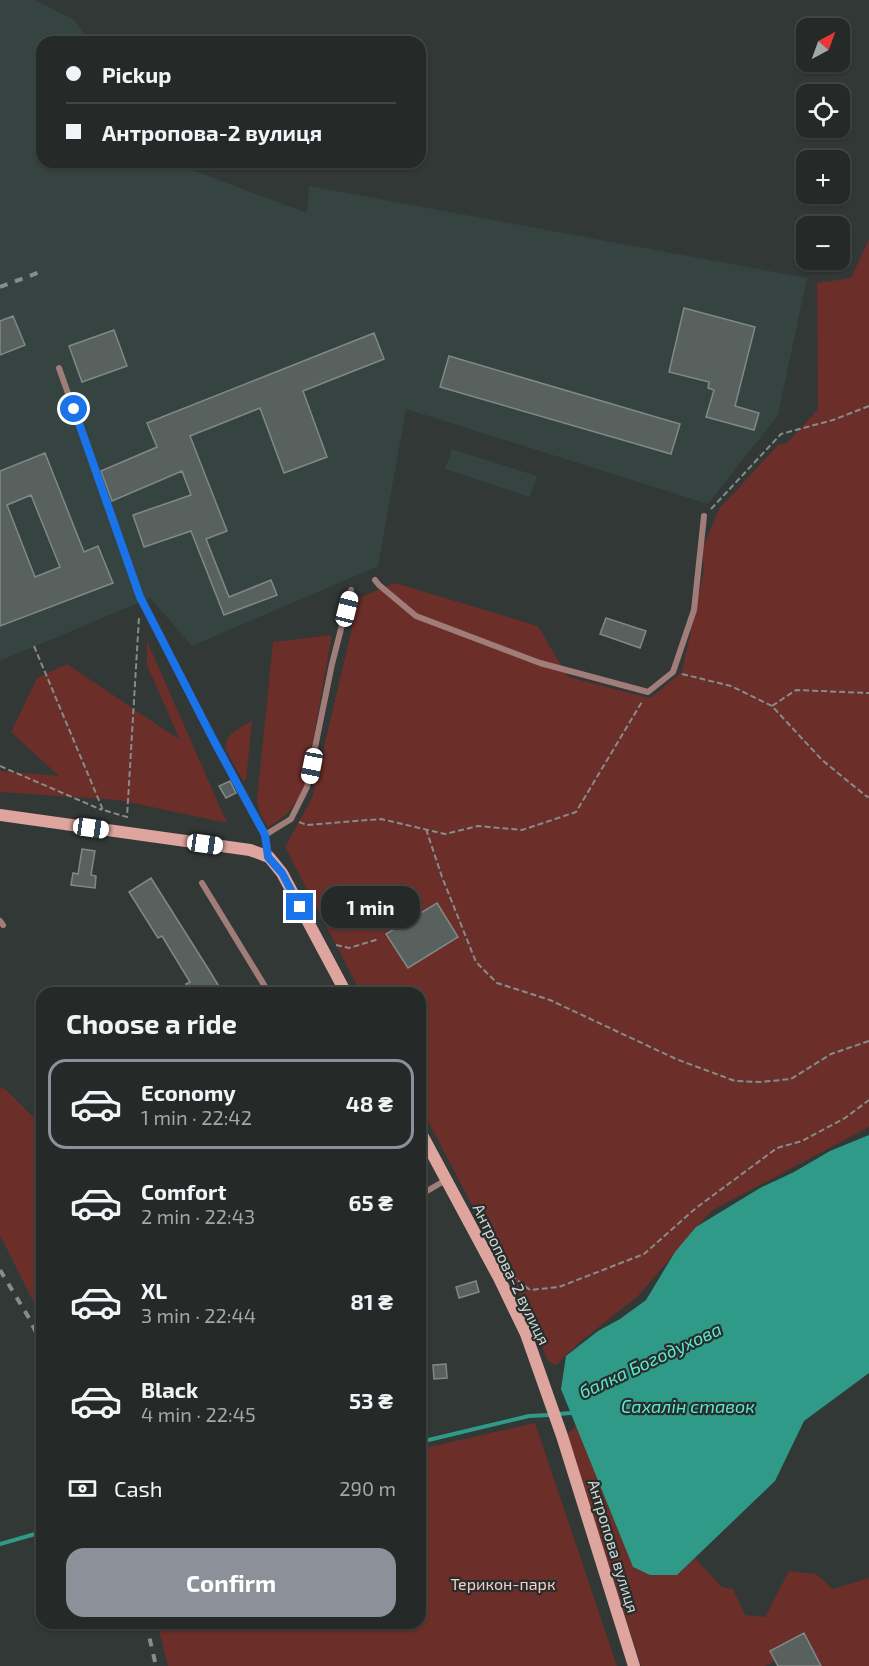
<!DOCTYPE html>
<meta charset="utf-8">
<style>
:root{--surface:#252a28;--page:#2d3230;--text:#f1f3f6;--muted:#a3a7a8;--line:#424645;--accent:#8c9099}
body{margin:0;font-family:"Exo 2",sans-serif;background:var(--page);color:var(--text);height:100vh;display:flex;flex-direction:column;font-size:22px;white-space:nowrap}
*{box-sizing:border-box;margin:0}
p{font-size:20px;color:var(--muted)}
.icon{flex:none;width:33px;height:33px;fill:none;stroke:currentColor;stroke-width:2;stroke-linecap:round;stroke-linejoin:round}
.map{position:relative;flex:1;overflow:hidden}
.details{position:absolute;left:36px;top:987px;width:390px;height:642px;display:flex;flex-direction:column;background:var(--surface);border-radius:18px;box-shadow:0 2px 4px #0004,0 0 0 2px var(--line)}
.details>*{flex:none}
.top-card{position:absolute;left:36px;top:36px;width:390px;height:132px;border-radius:18px;box-shadow:0 2px 4px #0004,0 0 0 2px var(--line);display:grid;align-content:center;height:132px;padding:0 30px;background:var(--surface)}
.needle{width:39px;rotate:41deg}
.tools{position:absolute;left:796px;top:18px;display:grid;gap:12px}
.tools a{display:grid;place-items:center;width:54px;height:54px;border-radius:12px;background:var(--surface);box-shadow:0 2px 4px #0004,0 0 0 2px var(--line);font-size:30px}
.end{position:absolute;width:27px;height:27px;margin:-14px;border:8px solid #1a73e8;background:#fff;box-shadow:0 0 0 3px #fff}
.from{border-radius:50%}
.bubble{position:absolute;height:42px;border-radius:18px;background:var(--surface);box-shadow:0 2px 4px #0004,0 0 0 2px var(--line);font-size:20px;font-weight:700;line-height:42px;text-align:center}
.car{position:absolute;width:18px;height:36px;margin:-18px -9px;border-radius:8px;box-shadow:0 0 4px 2px #0007;background:linear-gradient(#fff 24%,#345 0 40%,#fff 0 76%,#345 0 86%,#fff 0)}
.top-card b{display:flex;align-items:center;gap:21px;height:57px;font-size:22px}
.top-card b+b{border-top:2px solid var(--line)}
.top-card i{width:15px;height:15px;background:var(--text)}
ul{padding:0;list-style:none}
li{display:flex;align-items:center;gap:18px;height:90px;margin:0 12px 9px;padding:0 18px;border:3px solid transparent;border-radius:18px}
li div{flex:1}
li b{display:block;font-size:22px}
li em{font-style:normal;font-weight:700}
li.on{border-color:var(--accent)}
li>.icon{width:54px;height:54px;stroke-width:1.5}
h2{padding:0 30px;font-size:27px;line-height:72px}
.pay{display:flex;align-items:center;gap:15px;height:66px;padding:0 30px;font-size:22px}
.pay p{margin-inline-start:auto}
.button{display:flex;gap:12px;margin-top:auto;padding:12px 30px}
.button a{flex:1;height:69px;border-radius:18px;background:var(--accent);color:#fff;font-size:24px;font-weight:700;line-height:69px;text-align:center}
.map>svg:first-child{display:block}
.built{fill:#354440}
.green{fill:#6c2e29}
.water{fill:#2f9a88}
.lines{fill:none;stroke-linecap:round;stroke-linejoin:round}
.stream{stroke:#2f9a88;stroke-width:4}
.building{fill:#59615f;stroke:#818987;stroke-width:1.5;fill-rule:evenodd}
.path{stroke:#868c8a;stroke-width:2;stroke-dasharray:6 3;stroke-linecap:butt}
.lane{stroke:#a17d79;stroke-width:6}
.secondary{stroke:#dda59e;stroke-width:12}
.rail{stroke:#878d8b;stroke-width:4;stroke-dasharray:8 8;stroke-linecap:butt}
.route{stroke:#1a73e8;stroke-width:8}
.labels{text-anchor:middle;dominant-baseline:central;stroke-width:4.5;stroke-linejoin:round;paint-order:stroke}
.street-label{font-size:16px;fill:#d4d9d8;stroke:#272e2c}
.park-label{font-size:16px;fill:#f8cbc6;stroke:#272e2c}
.water-label{font-size:18px;font-style:italic;fill:#5bebd1;stroke:#272e2c}
</style>
<div class="map">
<svg width="869" height="1666" viewBox="0 0 869 1666">
<rect width="100%" height="100%" fill="#313836"/>
<path class="built" d="M0,0H35L74,20L90,42H42V162H177L179,165L307,213L309,186L807,278L778,415L708,504L406,409L378,566L192,646L150,598L0,661Z
M452,449L537,476L530,497L445,469Z"/>
<path class="green" d="M869,239V1127L711,1211L638,1296L580,1342L556,1365L548,1361L526,1308L420,1106V993H361L285,847L312,798L359,598L395,583L538,626L568,677L650,698L682,672L704,570L702,550L719,509L778,445L787,443L818,409L817,283L851,278Z
M332,635L305,786C294,806 288,816 268,827L260,814L257,800L273,642Z
M147,641L227,823L119,800L0,792V771L59,776L11,732L37,678L67,664L180,740L147,665Z
M252,721L246,780L243,781L226,750C224,733 239,729 252,721Z
M0,1087L5,1089L42,1126V1319L0,1235Z
M535,1423L617,1666H168L157,1623H420V1449Z
M576,1425L633,1567L650,1575H677L695,1558L722,1587L733,1589L745,1615L765,1617L789,1571L816,1574L833,1589L869,1578V1666H821L804,1633L775,1661L765,1666H641L567,1435Z"/>
<path class="water" d="M869,1135V1373L804,1421L775,1481L677,1575H650L633,1567L561,1389L566,1356L598,1331L620,1319L646,1300L675,1252L696,1227L760,1188L794,1172L830,1151Z"/>
<g class="lines">
<path class="stream" d="M558,1414L571,1413L574,1412
M420,1442L529,1416L550,1415
M0,1544L42,1532"/>
</g>
<path class="building" d="M684,308L755,327L735,406L759,413L754,430L706,417L714,390L708,388L709,382L669,372Z
M13,316L25,345L0,355V321Z
M114,330L127,366L82,382L69,346Z
M374,333L384,359L303,391L327,457L284,473L260,408L190,436L227,531L206,539L229,597L271,580L277,595L224,615L191,531L144,547L133,515L191,495L182,471L112,501L101,471L157,447L147,423Z
M449,356L680,424L671,454L440,387Z
M45,453L84,552L98,546L113,583L0,626V471ZM31,495L60,567L35,577L7,505Z
M606,618L646,631L640,648L600,634Z
M230,781L236,793L226,798L219,786Z
M82,849L95,851L91,875L96,876L95,888L71,885L73,873L78,874Z
M151,878L209,970L223,993H192L186,984L190,982L162,936L158,938L129,892Z
M437,903L458,937L408,968L386,934Z
M476,1281L479,1292L459,1298L456,1287Z
M446,1364L447,1378L434,1379L433,1365Z
M804,1633L821,1666H778L770,1651Z"/>
<g class="lines">
<path class="path" d="M711,509L781,434L833,420L869,406
M34,646L103,810L127,817L139,617
M682,674L731,686L772,706L822,760L866,796L869,797
M772,706L796,690L869,693
M0,766L102,810
M299,822L307,825L381,819L445,834L478,826L522,830L576,812L643,700
M426,829L442,877L476,962L497,983L550,1000L676,1059L735,1081L760,1082L791,1079L831,1054L869,1041
M336,945L349,948L379,939
M511,1275L530,1290L559,1287L644,1254L696,1208L777,1148L802,1141L845,1118L869,1100"/>
<path class="lane" d="M59,368L140,597L214,741L265,835L268,857
M375,580L379,585L416,616L540,663L648,692L673,672L694,610L704,516
M265,835L291,819L307,787L332,664L351,590
M202,883L269,993
M0,921L3,925
M420,1195L446,1180"/>
<path class="secondary" d="M0,815L250,850L269,857L282,873L346,993
M420,1131L499,1278L526,1334L562,1436L634,1666"/>
<path class="rail" d="M0,287L40,272
M0,1270L29,1318L42,1345
M146,1623L156,1666"/>
</g>
<g class="lines">
<path class="route" d="M74,409L140,597L214,741L265,835L268,857L282,873L300,907"/>
</g>
<g class="labels">
<g class="street-label">
<text transform="translate(512 1274) rotate(64)">Антропова-2 вулиця</text>
<text transform="translate(614 1546) rotate(73)">Антропова вулиця</text>
</g>
<g class="park-label">
<text x="503" y="1583">Терикон-парк</text>
</g>
<g class="water-label">
<text transform="translate(650 1360) rotate(-25)">балка Богодухова</text>
<text x="688" y="1406">Сахалін ставок</text>
</g>
</g>
</svg>
<div class="tools">
<a><svg class="needle" viewBox="-14 -14 28 28"><path d="M0-13l5 13h-10z" fill="#e53935"/><path d="M0 13l5-13h-10z" fill="#a3a7a8"/></svg></a>
<a><svg class="icon" aria-label="locate" viewBox="0 0 24 24"><circle cx="12" cy="12" r="6"/><path d="M12 2v4M12 18v4M2 12h4M18 12h4"/></svg></a>
<a>+</a>
<a>−</a>
</div>
<i class="end from" style="left:74px;top:409px"></i>
<i class="end" style="left:300px;top:907px"></i>
<div class="bubble" style="left:321px;top:886px;width:99px">1 min</div>
<i class="car" style="left:347px;top:609px;rotate:14deg"></i>
<i class="car" style="left:312px;top:766px;rotate:191deg"></i>
<i class="car" style="left:91px;top:828px;rotate:98deg"></i>
<i class="car" style="left:205px;top:844px;rotate:98deg"></i>
<div class="top-card">
<b><i class="from"></i>Pickup</b>
<b><i></i>Антропова-2 вулиця</b>
</div>
<section class="details">
<h2>Choose a ride</h2>
<ul>
<li class="on"><svg class="icon" aria-label="car" viewBox="0 0 24 24"><path d="M5 17H2v-5l4-1 3-4h7l3 4 3 1v5h-3M9 17h6M6 11h13"/><circle cx="7" cy="17" r="2"/><circle cx="17" cy="17" r="2"/></svg><div><b>Economy</b><p>1 min · 22:42</p></div><em>48 ₴</em></li>
<li><svg class="icon" aria-label="car" viewBox="0 0 24 24"><path d="M5 17H2v-5l4-1 3-4h7l3 4 3 1v5h-3M9 17h6M6 11h13"/><circle cx="7" cy="17" r="2"/><circle cx="17" cy="17" r="2"/></svg><div><b>Comfort</b><p>2 min · 22:43</p></div><em>65 ₴</em></li>
<li><svg class="icon" aria-label="car" viewBox="0 0 24 24"><path d="M5 17H2v-5l4-1 3-4h7l3 4 3 1v5h-3M9 17h6M6 11h13"/><circle cx="7" cy="17" r="2"/><circle cx="17" cy="17" r="2"/></svg><div><b>XL</b><p>3 min · 22:44</p></div><em>81 ₴</em></li>
<li><svg class="icon" aria-label="car" viewBox="0 0 24 24"><path d="M5 17H2v-5l4-1 3-4h7l3 4 3 1v5h-3M9 17h6M6 11h13"/><circle cx="7" cy="17" r="2"/><circle cx="17" cy="17" r="2"/></svg><div><b>Black</b><p>4 min · 22:45</p></div><em>53 ₴</em></li>
</ul>
<div class="pay"><svg class="icon" aria-label="cash" viewBox="0 0 24 24"><path d="M3 7h18v10H3z"/><circle cx="12" cy="12" r="2"/></svg>Cash<p>290 m</p></div>
<div class="button"><a>Confirm</a></div>
</section>
</div>
